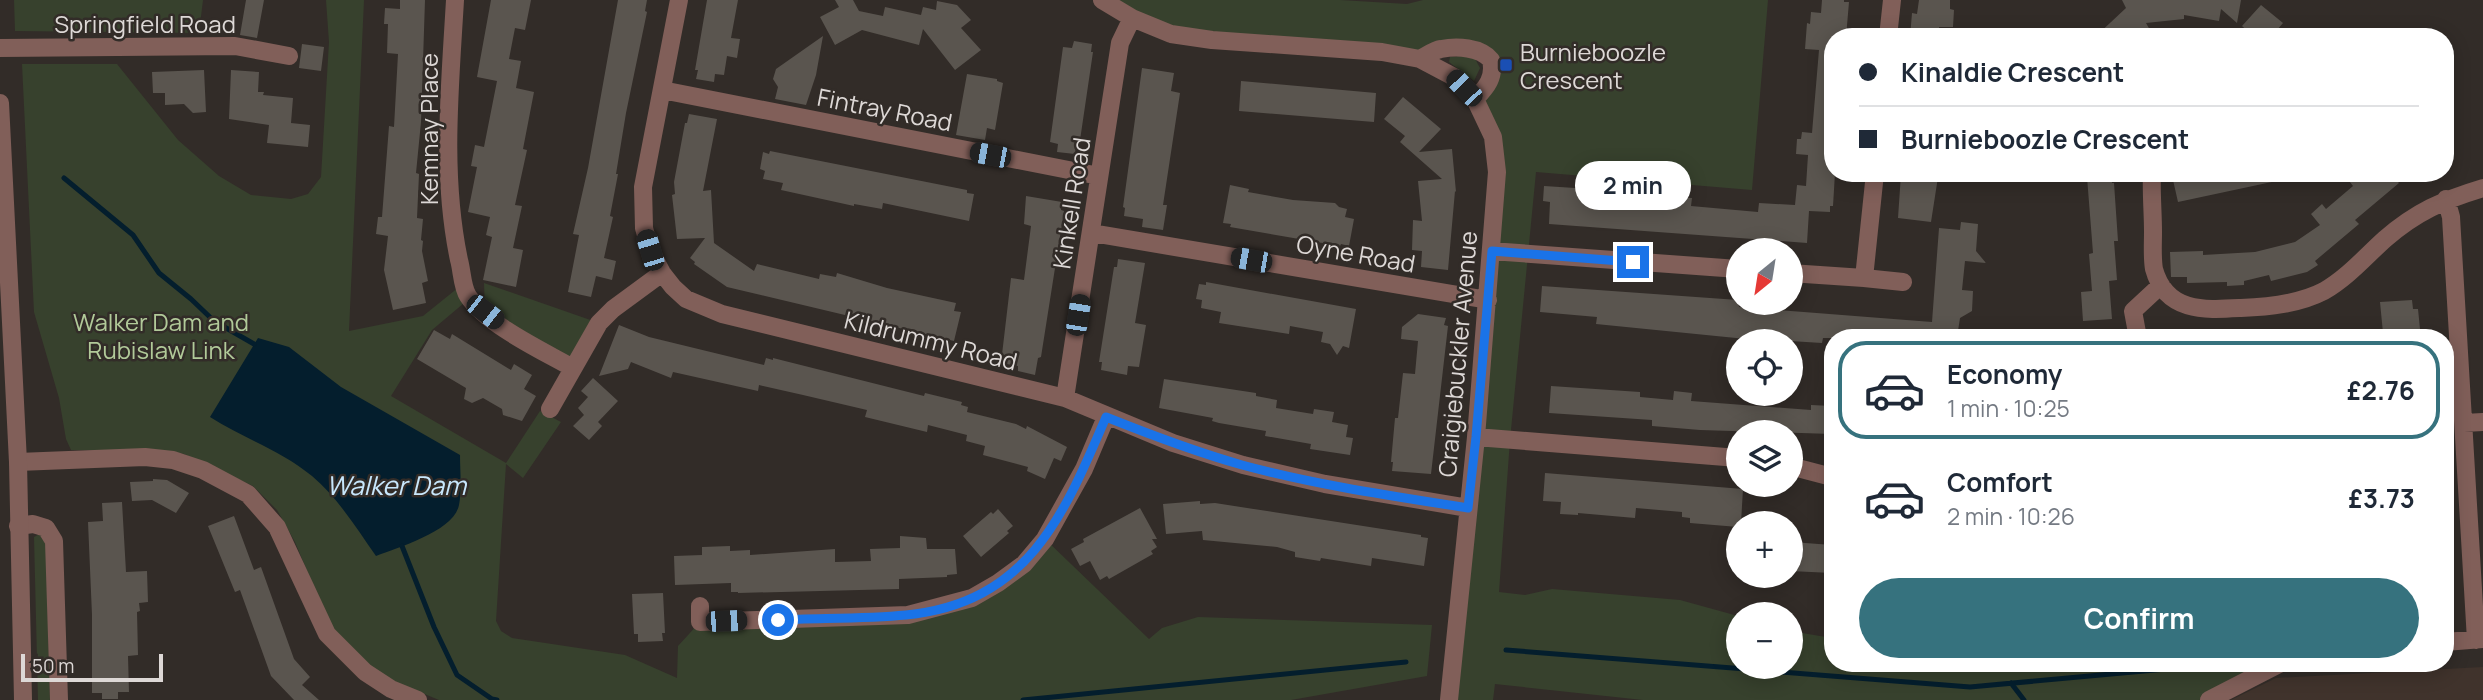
<!DOCTYPE html>
<meta charset="utf-8">
<style>
:root{--surface:#fff;--page:#f6f6f7;--text:#1f2937;--muted:#747a83;--line:#e0e1e3;--accent:#36727e}
body{margin:0;font-family:Manrope,sans-serif;background:var(--page);color:var(--text);height:100vh;display:flex;flex-direction:column;font-size:26px;white-space:nowrap}
*{box-sizing:border-box;margin:0}
p{font-size:23px;color:var(--muted)}
.icon{flex:none;width:38px;height:38px;fill:none;stroke:currentColor;stroke-width:2;stroke-linecap:round;stroke-linejoin:round}
.map{position:relative;flex:1;overflow:hidden}
.panel{position:absolute;left:1824px;top:329px;width:630px;height:343px;display:flex;flex-direction:column;background:var(--surface);border-radius:28px;box-shadow:0 4px 18px #0003}
.panel>*{flex:none}
.banner{position:absolute;left:1824px;top:28px;width:630px;height:154px;border-radius:28px;box-shadow:0 4px 18px #0003;display:grid;align-content:center;height:154px;padding:0 35px;background:var(--surface)}
.needle{width:46px;rotate:210deg}
.fabs{position:absolute;left:1726px;top:238px;display:grid;gap:14px}
.fabs a{display:grid;place-items:center;width:77px;height:77px;border-radius:50%;background:var(--surface);box-shadow:0 4px 18px #0003;font-size:35px}
.scale{position:absolute;left:21px;bottom:18px;width:142px;box-sizing:border-box;padding-left:7px;border:4px solid #ddd8d6;border-top:0;font-size:19px;line-height:24px;white-space:nowrap;color:#ddd8d6;-webkit-text-stroke:5px #322c28;paint-order:stroke}
.end{position:absolute;width:32px;height:32px;margin:-16px;border:9px solid #1a73e8;background:#fff;box-shadow:0 0 0 4px #fff}
.from{border-radius:50%}
.bubble{position:absolute;height:49px;border-radius:24px;background:var(--surface);box-shadow:0 4px 18px #0003;font-size:23px;font-weight:700;line-height:49px;text-align:center}
.car{position:absolute;width:21px;height:42px;margin:-21px -10px;border-radius:9px;box-shadow:0 0 5px 2px #0007;background:linear-gradient(#222 24%,#8ab4d8 0 40%,#222 0 76%,#8ab4d8 0 86%,#222 0)}
.banner b{display:flex;align-items:center;gap:24px;height:66px;font-size:26px}
.banner b+b{border-top:2px solid var(--line)}
.banner i{width:18px;height:18px;background:var(--text)}
ul{padding:12px 0 0;list-style:none}
li{display:flex;align-items:center;gap:21px;height:98px;margin:0 14px 10px;padding:0 21px;border:4px solid transparent;border-radius:28px}
li div{flex:1}
li b{display:block;font-size:26px}
li em{font-style:normal;font-weight:700}
li.current{border-color:var(--accent)}
li>.icon{width:63px;height:63px;stroke-width:1.5}
.button{display:flex;gap:14px;margin-top:auto;padding:14px 35px}
.button a{flex:1;height:80px;border-radius:42px;background:var(--accent);color:#fff;font-size:28px;font-weight:700;line-height:80px;text-align:center}
.map>svg:first-child{display:block}
.built{fill:#40332c}
.green{fill:#37412d}
.water{fill:#041e2d}
.lines{fill:none;stroke-linecap:round;stroke-linejoin:round}
.stream{stroke:#041e2d;stroke-width:5}
.building{fill:#5a554f}
.minor{stroke:#815f59;stroke-width:18}
.tertiary{stroke:#815f59;stroke-width:18}
.route{stroke:#1a73e8;stroke-width:9}
.transit-dot{fill:#1a4fb4;stroke:#322c28;stroke-width:2.5}
.labels{text-anchor:middle;dominant-baseline:central;stroke-width:5;stroke-linejoin:round;paint-order:stroke}
.street-label{font-size:24px;fill:#ddd8d6;stroke:#322c28}
.poi-label{font-size:24px;fill:#ddd8d6;stroke:#322c28;text-anchor:start}
.park-label{font-size:24px;fill:#b1ca99;stroke:#322c28}
.water-label{font-size:26px;font-style:italic;fill:#c8e7fc;stroke:#322c28}
</style>
<div class="map">
<svg width="2483" height="700" viewBox="0 0 2483 700">
<rect width="100%" height="100%" fill="#322c28"/>
<path class="built" d="M2483,667V700H2231L2276,678Z"/>
<path class="green" d="M14,0H203L199,33L15,31Z
M326,0H364L349,331L423,316L464,283L470,298L432,330L391,396L506,463L540,411L561,422L523,478L506,464L496,621L501,631L512,638L625,655L677,678L678,646L700,622L908,615L972,598L1045,539L1149,639L1162,628L1198,617L1432,625L1427,676L1291,700H439L393,681L365,663L330,626L295,542L277,510L253,486L184,454L168,451L71,450L66,439L59,398L34,312L22,64H117L178,140L219,176L251,195L291,199L308,194L321,177L329,42Z
M1102,0H1340L1407,4L1423,0H1768L1752,190L1536,172L1510,440L1499,592L1525,595L1552,589L1680,600L1738,616V667H1790V631L1832,638V663H2281L2209,700H1643L1495,684L1493,700H1449L1497,172L1475,99L1491,77L1474,49L1420,59L1212,40Z
M1473,55L1480,68L1474,81L1449,62L1450,57Z
M484,283L599,323L573,368L485,312Z
M40,534L46,540L50,700H38L34,537Z"/>
<path class="water" d="M258,338L289,347L341,387L460,455C460,471 462,490 459,505C454,531 399,547 376,556C357,529 338,498 312,476C282,451 243,438 210,417Z"/>
<g class="lines">
<path class="stream" d="M64,178L133,235L159,273L191,299L214,321L254,344
M402,546L434,627L457,675L492,699L497,700
M1506,650L1970,687L2199,666
M2011,683L2024,700
M1023,700L1406,662"/>
</g>
<path class="building" d="M246,0H264L257,38L240,35Z
M400,0H425L421,122L416,173L419,174L417,218L423,219L421,240L423,241L422,251L428,281L422,283L426,303L393,310L384,270L388,236L376,234L378,217H382L389,126L394,127L398,54L387,53L388,24H384L385,8L400,9Z
M491,0H531L525,30L515,28L509,59L521,61L516,88L534,92L523,149L527,150L515,205L522,206L513,248L523,250L516,287L483,280L492,237L486,235L490,217L468,212L477,167L471,166L475,145L484,147L497,81L477,77Z
M618,0H647L645,11L647,12L626,113L616,174H618L610,216L613,217L604,258L616,261L612,280L596,276L591,297L568,292L579,235L573,234L588,168Z
M707,0H738L731,38L740,39L737,58L727,56L724,75L715,74L714,82L696,79L698,70H695Z
M835,0H853L859,11L883,16L885,7L921,15L923,7L936,10L937,1L957,5L971,20L961,28L981,50L955,70L923,29L919,45L862,30L835,45L820,17L839,7Z
M1822,0H1844V2H1849L1846,37H1832V173H1835L1833,206H1830V212L1809,211L1807,243L1549,224L1550,202L1543,201L1544,186L1622,191V200L1657,203L1674,183V197L1692,198L1691,206L1758,212L1759,203L1795,205L1797,185L1806,186L1808,155L1796,154L1797,139H1801L1802,132L1812,133L1819,50L1805,49L1807,23L1810,24L1811,12L1821,13Z
M1919,0H1950V9L1954,10L1953,27H1939V37H1910L1912,13L1917,14Z
M2122,0H2241L2237,23L2221,9L2219,21L2184,15V19L2146,23L2150,30L2137,37H2095L2126,8Z
M2261,5L2283,23L2271,37H2254L2242,26Z
M823,36L816,75L806,105L775,99L778,87L773,79L776,69Z
M1074,41L1092,44L1091,52H1093L1079,147L1076,146L1075,154L1057,152L1058,144L1050,142L1063,47L1072,48Z
M302,44L324,47L321,71L299,68Z
M1142,68L1174,73L1171,91L1180,93L1163,205H1167L1163,230L1142,227L1143,219L1124,216L1125,208L1123,207Z
M204,70L206,112L193,113L184,104L165,105V93H153L152,72Z
M231,70L259,72L258,92H264L263,95L293,98L291,123L310,125L308,147L267,143L269,125L229,119Z
M967,74L997,79V81L1003,83L995,130L987,128L985,140L956,135Z
M1241,81L1376,93L1374,122L1239,111Z
M1403,97L1441,129L1419,152L1452,149L1456,192L1455,191L1448,270L1421,267L1422,251L1412,250L1413,220L1422,221L1418,181L1442,179L1400,142L1405,136L1384,119Z
M689,114L717,119L703,191L711,190L714,243L754,271L757,264L819,279L820,274L836,277L837,273L887,288L956,303L954,311L961,312L954,341L727,287L694,264L695,262L690,258L705,238L677,239L672,195L675,194L674,182L685,123H687Z
M770,151L967,190V193L974,194L969,221L883,203L882,209L854,204V206L781,190L783,183L763,179L765,171L760,169L763,152L769,154Z
M2183,173H2280L2281,180L2178,202L2173,180L2184,177Z
M2343,173H2390L2399,183L2355,220L2359,224L2315,261L2318,265L2307,272L2271,281L2269,275L2244,281V285L2227,286V282L2187,283V277H2171L2170,252L2203,251V255L2255,252L2295,242L2320,225L2311,214L2322,204L2326,209L2353,186Z
M1901,174L1938,177L1931,222L1898,218Z
M2111,175L2112,183H2114L2118,241H2114L2117,280L2109,281L2112,319L2083,321L2081,292L2092,291L2089,254L2093,253L2087,177Z
M1230,185L1249,189L1248,192L1293,200L1335,203L1339,207L1347,209L1345,217L1354,219L1349,246L1341,244L1340,246L1230,227L1231,224L1223,223Z
M1026,196L1062,202L1061,210L1064,211L1041,357L1038,358L1035,375L1018,371V366L1001,363L1011,278L1024,280L1031,226L1024,224Z
M1961,222L1978,224L1976,251L1986,263L1965,261L1962,290L1973,291L1972,311L1960,318L1958,331L1935,329L1934,338H1823L1822,343L1776,340L1746,341V339L1596,324L1597,317L1540,312L1542,286L1738,300L1739,307L1932,322L1939,228L1960,230Z
M1118,259L1145,263L1135,323L1146,325L1139,367L1128,366L1127,375L1101,370L1102,362H1099L1114,267H1117Z
M1206,282L1356,309L1349,348L1343,346L1337,355L1330,344L1321,342L1323,332L1290,326L1289,334L1219,323L1221,312L1201,308L1202,300L1196,299L1199,284L1206,285Z
M2412,300L2413,309H2418L2420,329L2383,333L2380,302Z
M1418,314L1446,318L1444,325L1448,326L1431,474L1392,471L1393,462H1391L1395,418H1398L1403,373L1415,374L1418,341L1401,339L1402,327Z
M619,325L649,337L764,365L766,358L773,360V358L924,396L925,393L962,402L961,405L968,407L967,412L1016,424L1026,429L1027,426L1067,447L1061,461L1054,458L1045,479L1027,471L1028,467L983,455L985,446L966,441L967,435L928,425L927,432L865,417L867,410L803,395L759,385L758,391L673,372L671,378L631,362L628,369L599,376Z
M434,330L450,339L452,334L511,370L514,364L532,375L524,389L536,396L522,421L503,415L502,409L483,398L472,403L464,399L466,388L417,359Z
M593,378L618,401L598,422L602,426L589,440L573,426L584,415L578,408L588,397L581,391Z
M1164,379L1256,393V396L1277,400L1276,408L1313,414L1314,409L1334,412L1332,422L1348,425L1346,437L1353,438L1350,455L1310,449L1311,444L1265,436L1266,431L1219,423L1212,421L1213,418L1159,408Z
M1551,386L1640,392V397L1673,400L1674,391L1692,393L1691,401L1811,410V405L1832,406V434L1700,430L1652,426V420L1549,413Z
M1545,473L1743,489L1741,523H1738V527L1690,523V518L1682,517V512L1636,508L1635,518L1578,513V515L1560,514L1561,502L1543,501Z
M153,479L167,480L189,493L176,513L152,500L132,501L130,482L153,481Z
M1200,501V504L1215,503L1421,535V537L1428,538L1424,566L1372,558L1371,566L1321,558L1320,561L1295,557V552L1277,547L1203,540L1202,531L1166,534L1163,504Z
M122,502L126,572L147,571L148,602L139,603L140,611L137,612L138,655L128,656L129,692H118V699H102V693H92V615L88,522L103,521L102,503Z
M1140,508L1157,539H1152L1157,547L1151,551L1153,554L1109,579L1107,576L1100,580L1090,561L1080,566L1071,549L1084,542L1083,539Z
M998,509L1013,526L1007,531L1009,533L981,557L963,536L991,512L993,514Z
M234,516L254,570L261,567L294,659L310,677L302,685L319,700H294L271,676L240,590L235,592L208,526Z
M900,536L926,538L927,549H955L957,574L947,575V577L899,579V589L738,593V592H731V583L675,585L674,556L702,555V547L730,546V551L750,550V555L835,549V562L871,561L870,549L900,548Z
M1792,542L1832,545V573L1790,571Z
M663,593L665,633H662L663,641L638,642V634H634L632,594Z"/>
<g class="lines">
<path class="minor" d="M455,0C450,87 441,174 459,260C462,270 462,287 468,296C487,325 543,351 573,368
M679,0L643,187L644,228L650,250L662,273L673,287L686,299L722,314L1065,398L1173,443L1243,465L1325,484L1468,508
M1102,0L1132,18L1171,34L1212,40L1382,52L1420,59L1454,77L1475,99L1493,137L1497,172L1476,437L1449,700
M1888,37L1892,0
M0,48L235,46L289,56
M1420,59C1426,56 1434,50 1441,49C1457,46 1480,47 1491,60C1495,77 1487,87 1475,99
M662,90L1099,176
M2152,173C2151,192 2153,212 2153,232C2153,244 2152,258 2154,269C2166,313 2205,310 2241,308C2269,307 2299,304 2324,291C2348,277 2365,257 2385,239C2416,212 2443,200 2483,188
M2446,199L2451,217L2476,640
M1092,233L1488,300
M1491,251L1738,269
M1790,273L1864,278L1875,173
M1864,278L1903,282
M2138,338L2133,311L2161,285
M1065,398L1120,43L1132,18
M550,409L599,323L613,309L662,273
M2464,423L2483,422
M1476,437L1738,458
M18,462L145,457L173,460L203,470L248,494L277,527L327,634L365,672L391,689L418,700
M1790,466L1832,477
M18,526L33,524L46,528L54,541L59,700
M700,606V622L908,615L972,598L998,583L1024,564L1045,539L1084,469L1106,417
M2445,642L2483,639
M2209,700L2281,663"/>
<path class="tertiary" d="M0,103L18,462L23,700"/>
</g>
<g class="lines">
<path class="route" d="M778,620C821,618 864,619 906,615C1028,603 1064,515 1106,417C1151,435 1196,452 1242,465C1316,485 1392,496 1468,508L1476,437L1492,251L1633,262"/>
</g>
<rect class="transit-dot" x="1499" y="58" width="14" height="14" rx="3.5"/>
<g class="labels">
<g class="street-label">
<text x="145" y="23">Springfield Road</text>
<text transform="translate(885 109) rotate(11)">Fintray Road</text>
<text transform="translate(428 129) rotate(-90)">Kemnay Place</text>
<text transform="translate(1071 203) rotate(-81)">Kinkell Road</text>
<text transform="translate(1356 253) rotate(10)">Oyne Road</text>
<text transform="translate(931 340) rotate(14)">Kildrummy Road</text>
<text transform="translate(1457 354) rotate(-85)">Craigiebuckler Avenue</text>
</g>
<g class="poi-label">
<text x="1520" y="51">Burnieboozle<tspan x="1520" dy="28">Crescent</tspan></text>
</g>
<g class="park-label">
<text x="161" y="321">Walker Dam and<tspan x="161" dy="28">Rubislaw Link</tspan></text>
</g>
<g class="water-label">
<text x="396" y="485">Walker Dam</text>
</g>
</g>
</svg>
<div class="fabs">
<a><svg class="needle" viewBox="-14 -14 28 28"><path d="M0-13l5 13h-10z" fill="#e53935"/><path d="M0 13l5-13h-10z" fill="#747a83"/></svg></a>
<a><svg class="icon" aria-label="locate" viewBox="0 0 24 24"><circle cx="12" cy="12" r="6"/><path d="M12 2v4M12 18v4M2 12h4M18 12h4"/></svg></a>
<a><svg class="icon" aria-label="layers" viewBox="0 0 24 24"><path d="M12 4l9 5-9 5-9-5zM3 14l9 5 9-5"/></svg></a>
<a>+</a>
<a>−</a>
</div>
<div class="scale">50 m</div>
<i class="end from" style="left:778px;top:620px"></i>
<i class="end" style="left:1633px;top:262px"></i>
<div class="bubble" style="left:1575px;top:161px;width:116px">2 min</div>
<i class="car" style="left:1464px;top:88px;rotate:316deg"></i>
<i class="car" style="left:990px;top:155px;rotate:281deg"></i>
<i class="car" style="left:650px;top:250px;rotate:343deg"></i>
<i class="car" style="left:1251px;top:260px;rotate:280deg"></i>
<i class="car" style="left:485px;top:312px;rotate:128deg"></i>
<i class="car" style="left:1078px;top:315px;rotate:9deg"></i>
<i class="car" style="left:726px;top:621px;rotate:88deg"></i>
<div class="banner">
<b><i class="from"></i>Kinaldie Crescent</b>
<b><i></i>Burnieboozle Crescent</b>
</div>
<section class="panel">
<ul>
<li class="current"><svg class="icon" aria-label="car" viewBox="0 0 24 24"><path d="M5 17H2v-5l4-1 3-4h7l3 4 3 1v5h-3M9 17h6M6 11h13"/><circle cx="7" cy="17" r="2"/><circle cx="17" cy="17" r="2"/></svg><div><b>Economy</b><p>1 min · 10:25</p></div><em>£2.76</em></li>
<li><svg class="icon" aria-label="car" viewBox="0 0 24 24"><path d="M5 17H2v-5l4-1 3-4h7l3 4 3 1v5h-3M9 17h6M6 11h13"/><circle cx="7" cy="17" r="2"/><circle cx="17" cy="17" r="2"/></svg><div><b>Comfort</b><p>2 min · 10:26</p></div><em>£3.73</em></li>
</ul>
<div class="button"><a>Confirm</a></div>
</section>
</div>
